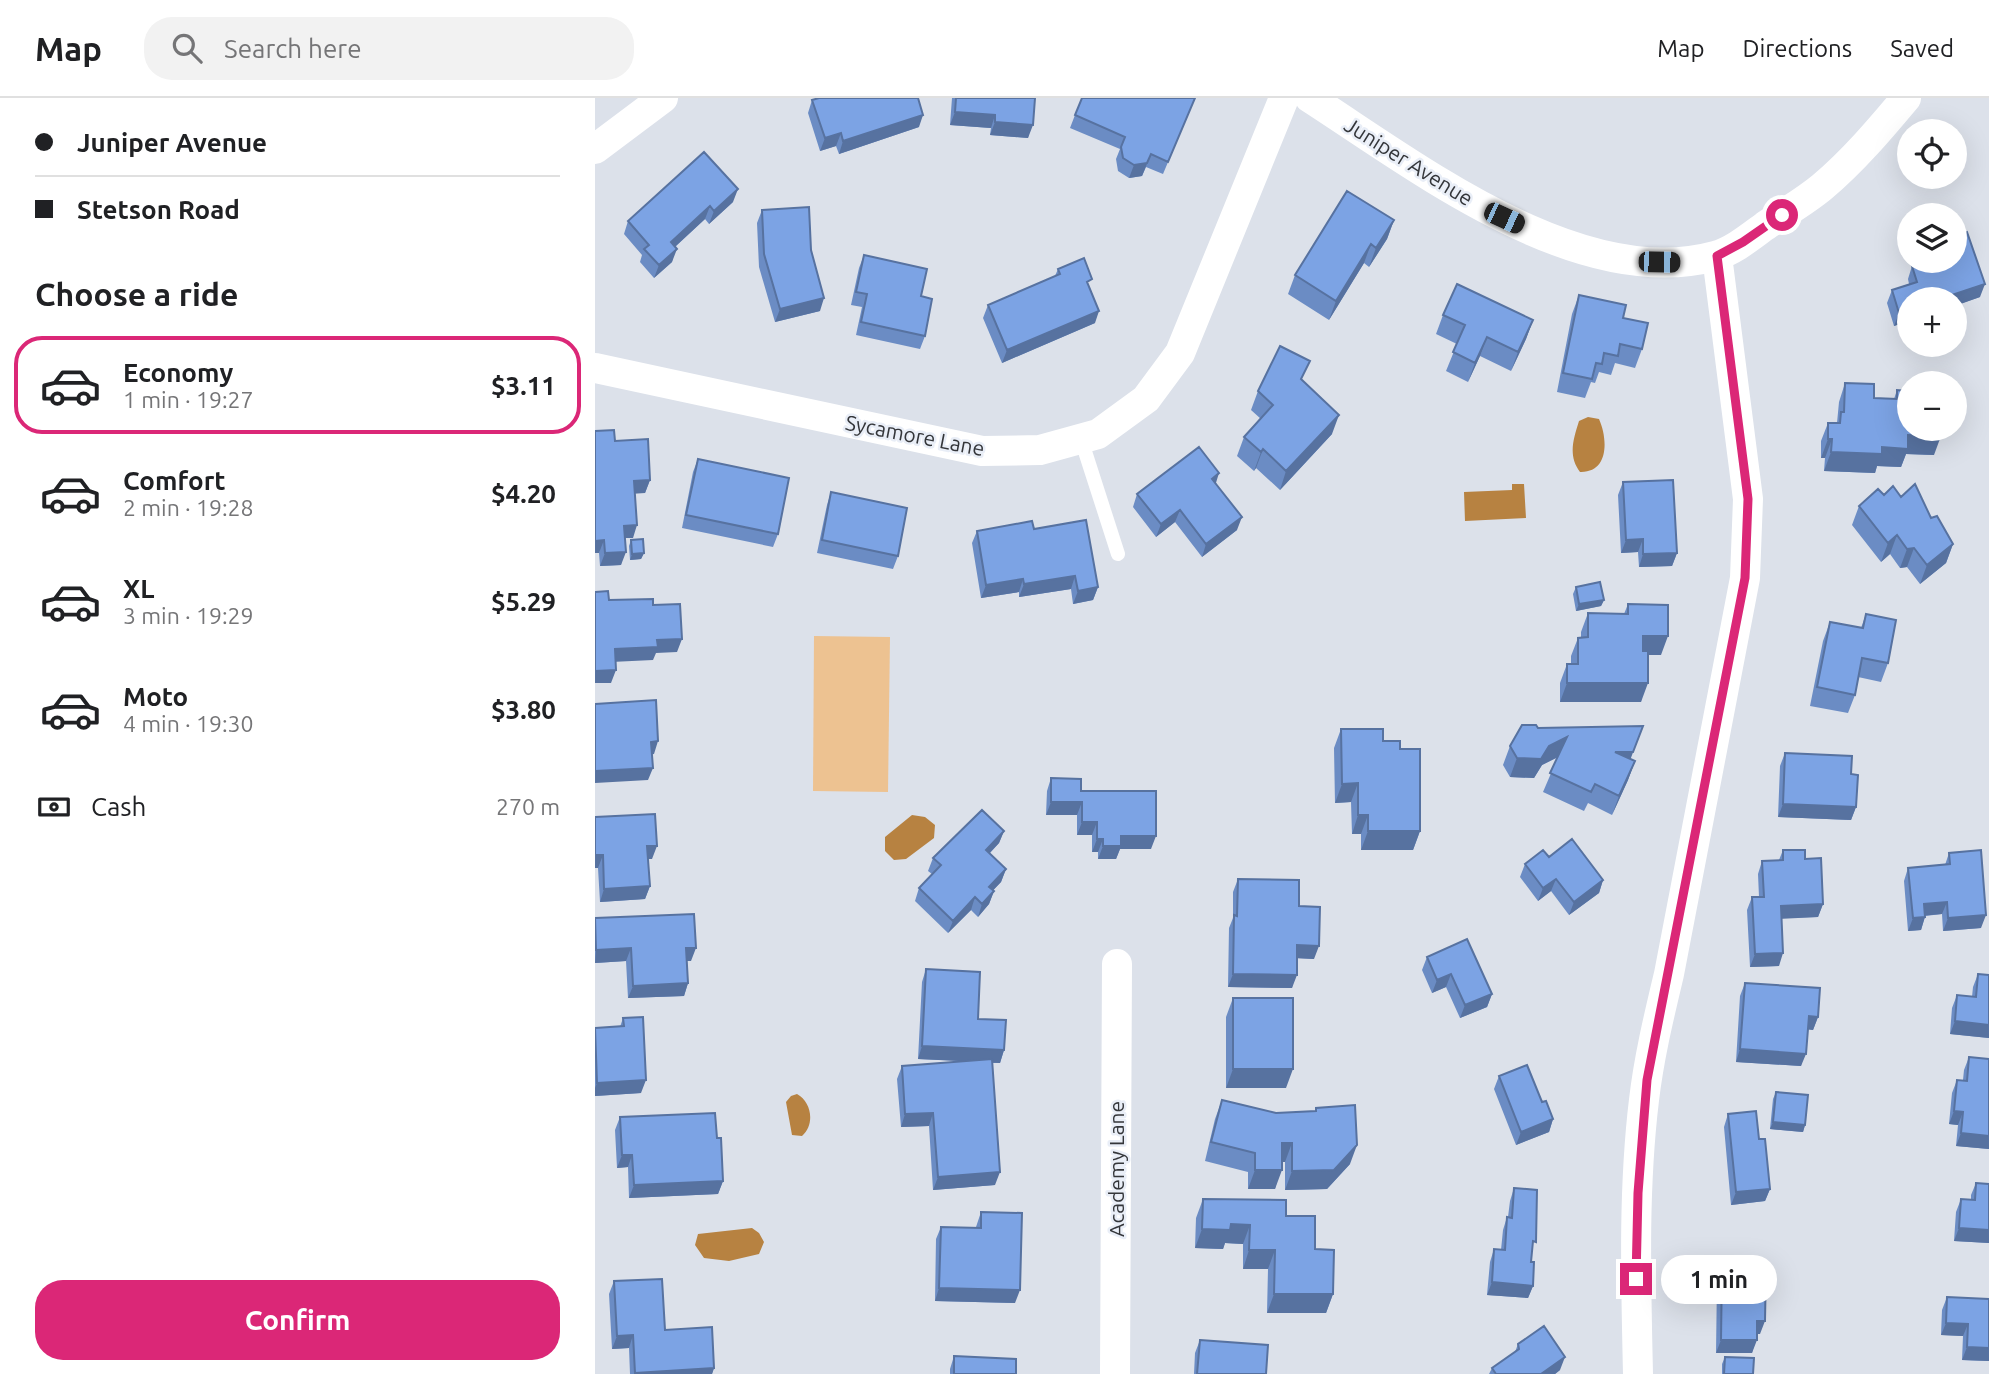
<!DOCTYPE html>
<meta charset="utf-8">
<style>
:root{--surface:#fff;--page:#f2f2f2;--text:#202124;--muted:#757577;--line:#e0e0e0;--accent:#db2777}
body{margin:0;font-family:Ubuntu,sans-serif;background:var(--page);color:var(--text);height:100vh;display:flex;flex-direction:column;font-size:26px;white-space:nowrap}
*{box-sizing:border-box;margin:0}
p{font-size:23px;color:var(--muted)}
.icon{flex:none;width:38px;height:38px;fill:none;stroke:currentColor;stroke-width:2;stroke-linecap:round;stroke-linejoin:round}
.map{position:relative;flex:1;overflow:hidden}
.side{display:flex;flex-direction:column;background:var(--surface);width:595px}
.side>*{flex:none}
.hud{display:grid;align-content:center;height:154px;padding:0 35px;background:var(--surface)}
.tools{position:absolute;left:1302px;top:21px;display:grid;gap:14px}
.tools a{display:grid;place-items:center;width:70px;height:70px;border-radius:50%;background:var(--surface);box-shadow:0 7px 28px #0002;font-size:35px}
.end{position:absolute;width:32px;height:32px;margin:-16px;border:9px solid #db2777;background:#fff;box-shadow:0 0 0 4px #fff}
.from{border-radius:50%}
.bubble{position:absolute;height:49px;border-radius:24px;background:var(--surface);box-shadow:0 7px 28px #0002;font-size:23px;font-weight:600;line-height:49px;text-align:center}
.car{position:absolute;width:21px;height:42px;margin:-21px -10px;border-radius:9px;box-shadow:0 0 5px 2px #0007;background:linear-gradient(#222 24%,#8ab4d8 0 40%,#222 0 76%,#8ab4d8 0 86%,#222 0)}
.hud b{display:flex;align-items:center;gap:24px;height:66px;font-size:26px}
.hud b+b{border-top:2px solid var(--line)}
.hud i{width:18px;height:18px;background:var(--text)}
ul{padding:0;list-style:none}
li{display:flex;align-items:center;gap:21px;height:98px;margin:0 14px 10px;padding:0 21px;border:4px solid transparent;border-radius:28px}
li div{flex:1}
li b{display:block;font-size:26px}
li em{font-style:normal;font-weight:600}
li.active{border-color:var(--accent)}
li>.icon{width:63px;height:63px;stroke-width:1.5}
h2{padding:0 35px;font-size:32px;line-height:84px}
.pay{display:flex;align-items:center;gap:18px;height:77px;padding:0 35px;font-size:26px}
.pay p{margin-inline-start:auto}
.button{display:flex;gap:14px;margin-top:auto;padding:14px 35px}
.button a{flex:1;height:80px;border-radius:28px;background:var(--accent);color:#fff;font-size:28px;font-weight:600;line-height:80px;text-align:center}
header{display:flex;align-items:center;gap:42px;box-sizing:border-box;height:98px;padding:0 35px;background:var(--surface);border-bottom:2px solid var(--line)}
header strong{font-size:33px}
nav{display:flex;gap:38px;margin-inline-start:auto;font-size:24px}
.search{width:490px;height:63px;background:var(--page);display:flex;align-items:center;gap:18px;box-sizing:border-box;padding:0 24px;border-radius:28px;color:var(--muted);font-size:26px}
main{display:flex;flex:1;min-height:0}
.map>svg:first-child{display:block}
.green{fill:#edc291}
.water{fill:#b78241}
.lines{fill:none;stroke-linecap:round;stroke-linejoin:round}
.lane{stroke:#fff;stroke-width:14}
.street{stroke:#fff;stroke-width:30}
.wall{fill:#6b8cc4}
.shaded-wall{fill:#5772a0}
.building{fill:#7ca3e4;stroke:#5772a0;stroke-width:2}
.route{stroke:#db2777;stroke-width:9}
.labels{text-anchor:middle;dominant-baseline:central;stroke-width:5;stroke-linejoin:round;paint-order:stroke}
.street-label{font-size:21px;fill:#34363a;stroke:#e9eef7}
</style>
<header>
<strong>Map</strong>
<div class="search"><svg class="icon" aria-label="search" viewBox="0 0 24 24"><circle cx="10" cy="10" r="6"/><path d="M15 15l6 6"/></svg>Search here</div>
<nav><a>Map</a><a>Directions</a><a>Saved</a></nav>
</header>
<main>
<section class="side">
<div class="hud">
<b><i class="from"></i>Juniper Avenue</b>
<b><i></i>Stetson Road</b>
</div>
<h2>Choose a ride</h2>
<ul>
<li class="active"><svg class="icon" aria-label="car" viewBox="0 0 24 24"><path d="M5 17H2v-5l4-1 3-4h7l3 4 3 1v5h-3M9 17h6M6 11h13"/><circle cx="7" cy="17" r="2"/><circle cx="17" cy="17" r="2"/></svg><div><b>Economy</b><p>1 min · 19:27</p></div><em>$3.11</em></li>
<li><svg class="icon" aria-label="car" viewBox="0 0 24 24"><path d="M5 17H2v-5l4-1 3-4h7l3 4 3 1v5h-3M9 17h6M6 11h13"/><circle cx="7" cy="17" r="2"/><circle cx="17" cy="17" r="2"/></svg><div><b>Comfort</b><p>2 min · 19:28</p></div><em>$4.20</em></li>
<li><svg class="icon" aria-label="car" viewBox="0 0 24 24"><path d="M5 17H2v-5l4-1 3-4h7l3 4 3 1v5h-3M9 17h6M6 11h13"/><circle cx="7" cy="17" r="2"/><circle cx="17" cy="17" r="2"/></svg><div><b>XL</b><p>3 min · 19:29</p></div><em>$5.29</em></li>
<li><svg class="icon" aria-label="car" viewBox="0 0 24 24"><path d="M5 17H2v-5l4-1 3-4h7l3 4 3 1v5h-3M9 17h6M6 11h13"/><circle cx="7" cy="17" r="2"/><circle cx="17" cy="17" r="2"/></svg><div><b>Moto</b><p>4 min · 19:30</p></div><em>$3.80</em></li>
</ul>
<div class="pay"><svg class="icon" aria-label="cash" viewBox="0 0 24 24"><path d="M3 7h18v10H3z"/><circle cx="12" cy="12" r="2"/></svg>Cash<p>270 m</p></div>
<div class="button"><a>Confirm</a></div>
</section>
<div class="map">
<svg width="1394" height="1276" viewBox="0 0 1394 1276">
<rect width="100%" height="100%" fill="#dce1ea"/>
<path class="green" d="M219,538L295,539L293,694L218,693Z"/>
<path class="water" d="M993,319L1004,321C1013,341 1014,375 985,374C973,358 978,342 984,323Z
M917,386H929L931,420L870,423L869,394L917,392Z
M317,717L330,719L340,727L339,740L311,761L299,762L290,753V739Z
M202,996C217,1004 220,1027 207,1038L197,1037L191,1004L196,998Z
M157,1130L164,1135L169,1144L164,1156L134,1163L109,1160L100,1147L103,1136Z"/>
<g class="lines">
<path class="lane" d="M486,341L523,456"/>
<path class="street" d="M715,0C822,69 985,195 1120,158C1138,153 1155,139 1170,128C1189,115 1209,104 1227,89C1258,63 1285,31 1311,0
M0,51L68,0
M0,270L387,353L445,352L503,336L551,301L585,255L689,0
M520,1276L522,866
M1043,1276C1041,1185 1038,1093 1049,1002C1054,959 1064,918 1074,876L1150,480L1153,401L1122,158"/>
</g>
<path class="wall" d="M357,0H440L433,40L395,37L396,30L355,27Z
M600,0L568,76L551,69L547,78L534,80L523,73L521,61L525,51L475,30L480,17Z
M217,2L324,29L244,56L241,48L225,53L213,15Z
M138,104L114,126L110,121L80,149L77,164L59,180L45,164L47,157L29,136L33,123Z
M167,112L216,152L225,213L180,224L164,169L162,125Z
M799,122L792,141L774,169L769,165L734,222L693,196L700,177Z
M269,157L326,198L330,238L325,251L261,237L267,209L256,207L264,170Z
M1317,168L1385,199L1299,228L1292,205L1297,192L1314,186L1313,181Z
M463,171L494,189L500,225L407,265L388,220L393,207L460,178Z
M984,197L1028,220L1047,251L1040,270L1020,265L1016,277L1004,274L1000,285L996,284L990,300L962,294L977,216Z
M848,217L938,222L931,241L916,273L885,258L873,284L851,273L862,246L841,236Z
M707,283L737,336L685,392L661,370L659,373L642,358L649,339L666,321L656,312L663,293Z
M1250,285L1279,300L1299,301L1302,292L1339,357L1311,356L1306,369L1282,368L1280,375L1229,373L1230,360H1226V343L1233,325H1242L1244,304Z
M20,343L55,382L50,395H40L38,440H30L26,467L5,468L4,455Z
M103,361L183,436L178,449L87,430L98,374Z
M1028,384L1082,455L1077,468L1044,469L1043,454L1026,455L1023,397Z
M621,385L642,432L607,459L580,424L561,439L538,409L542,396Z
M236,394L303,458L298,471L222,455L232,407Z
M1289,397L1306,399L1336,420L1358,446L1351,465L1325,486L1312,469L1305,470L1295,456L1286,464L1257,427L1264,408Z
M439,431L503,489L498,502L478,506L476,491L424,499V494L386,500L377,445L382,433Z
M36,442L49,455L46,461L35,462L34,448Z
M981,489L1009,502L1006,508L981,513L978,496Z
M1033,506L1066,557H1053L1046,604H965V585L972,566H976V558L983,540L986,539V534L993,515L1029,516Z
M1271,516L1293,565L1286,584L1263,579L1260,597L1253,615L1215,608L1228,543L1235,524L1266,530Z
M943,630L1040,663L1033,682L1017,717L993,705L989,713L948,694L963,659L947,667L939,680L915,679L908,667L915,648Z
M746,631L788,643L805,651L825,733L818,752H766V736H757L756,704L740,705L739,650Z
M1190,655L1261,709L1256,722L1183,719L1185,668Z
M456,680L486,693L556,751H525L521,761H503V754H497V737H482V717H451L452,693Z
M0,719L57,761H53L55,788L50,801L5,804Z
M409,733L404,745L395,755L411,771L406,784L398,792L399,793L394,806L383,819L376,812L353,835L320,803L324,790L337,776L333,773L338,760Z
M1188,752L1210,761L1228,806L1223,819L1186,820L1184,868L1155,869L1152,812L1157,799H1164L1163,776L1167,763L1184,762Z
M1354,755L1386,830L1348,833L1347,816L1330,818L1326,832L1313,833L1309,783L1313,770L1350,767Z
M954,759L1008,782L1004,795L974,817L956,793L943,803L925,779L930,766Z
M643,781L704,808L719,861L702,860L697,890L633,889L634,830L638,820V794Z
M0,820L96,863H92L93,885L89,898L33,900L31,863L0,865Z
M832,859L897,896L892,909L865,920L851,889L837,895L827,872Z
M331,871L409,952L405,965H397L400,1087L338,1092L334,1028L306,1029L302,981L307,968L369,963L323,961L327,884Z
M1383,876L1394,940L1355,936L1357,910L1362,897L1377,899L1378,889Z
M1150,885L1223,919L1218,932L1213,931L1206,968L1141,964L1145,898Z
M638,900L691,990H631V919Z
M28,920L46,995L0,998V930L25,929Z
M1374,959L1394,961V1051L1361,1048L1363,1027L1354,1026L1357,995L1362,982H1368L1369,972Z
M904,978L947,1004L958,1021L954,1034L921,1047L899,991Z
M1181,994L1210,1027L1208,1034L1175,1031L1178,1001Z
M627,1002L681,1015L720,1013L721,1010L755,1066L732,1091L690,1092V1064H687L680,1091H653V1074L610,1063L620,1021Z
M1133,1016L1164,1041L1175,1091L1170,1103L1136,1107L1129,1029Z
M25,1019L122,1040L128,1083L123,1096L34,1100L33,1069L22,1070L20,1032Z
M1381,1085L1394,1086V1145L1359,1143L1361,1114L1366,1101L1376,1102V1097Z
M919,1090L937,1154L936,1164L938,1188L933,1200L892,1197L895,1164L899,1151L906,1152L908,1132L912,1119H913L915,1103Z
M608,1101L691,1118L720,1151L738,1196L731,1215H672L673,1171H648V1146L630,1145L628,1151L600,1150L601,1120Z
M386,1114L420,1205L340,1203L341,1141L346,1129H381Z
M1127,1167L1165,1236H1162L1157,1255H1121L1122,1180Z
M19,1183L70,1232L119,1270L117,1276H35L34,1250L17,1251L14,1196Z
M1352,1199L1394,1201V1263L1367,1262L1368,1238L1346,1237L1347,1212Z
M605,1242L671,1276H599L600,1255Z
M923,1246L965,1272L960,1276H894L897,1270L920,1254Z
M359,1258L421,1276H355V1271Z
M1130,1259L1158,1276H1127V1266Z"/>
<path class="shaded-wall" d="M360,14L400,17L396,30L355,27Z
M328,17L324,29L244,56L248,43Z
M400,24L438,27L433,40L395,37Z
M246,35L241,48L225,53L230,40Z
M556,56L547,78L534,80L539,67Z
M143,91L138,104L114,126L119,113Z
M115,108L110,121L71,157L76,144Z
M799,122L792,141L774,169L781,150Z
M776,146L769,165L734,222L741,203Z
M82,151L77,164L59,180L64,167Z
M1390,186L1385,199L1360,208V201H1345Z
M229,200L225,213L180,224L185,211Z
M1314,211V223L1299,228L1304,215Z
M504,213L500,225L407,265L412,252Z
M938,222L931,241L916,273L923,254Z
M892,239L885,258L873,284L880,265Z
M744,317L737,336L685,392L691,373Z
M1313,337L1346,338L1339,357L1311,356L1306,369L1282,368L1280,375L1229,373L1236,354L1287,349Z
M1233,341H1237L1230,360H1226Z
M668,351L661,370L659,373L666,354Z
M624,375L620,388L617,381Z
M55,382L50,395L35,396L39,383Z
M585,412L580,424L561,439L566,426Z
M647,419L642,432L607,459L611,446Z
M42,427L38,440H24L29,428Z
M1302,437L1295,456L1286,464L1293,445Z
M1048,441L1043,454L1026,455L1031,442Z
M9,442L4,455H0V443Z
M1358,446L1351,465L1325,486L1332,467Z
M1319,450L1312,469L1305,470L1312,451Z
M31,454L26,467L5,468L10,455Z
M49,455L46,461L35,462L37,456Z
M1082,455L1077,468L1044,469L1048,456Z
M480,478L476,491L424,499L429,486Z
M428,481L424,494L386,500L391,487Z
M503,489L498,502L478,506L483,493Z
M1009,502L1006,508L981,513L984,506Z
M1048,538H1073L1066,557H1041Z
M87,541L82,554L61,555L58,562L16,564L20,551L62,542Z
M21,572L16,585H0V573Z
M972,585H1053L1046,604H965Z
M1048,628L1031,673L1020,654Z
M972,639L965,658L947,667L939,680L915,679L922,660L954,648Z
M63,643L59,656L51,657L56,644Z
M1040,663L1033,682L1017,717L1024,698Z
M58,670L53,682L0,685V673Z
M763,685L756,704L740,705L747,686Z
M456,704H487L482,717H451Z
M1188,706L1261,709L1256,722L1183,719Z
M763,717H773L766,736H757Z
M487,724H502L497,737H482Z
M409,733L404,745L386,764L391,752Z
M773,733H825L818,752H766Z
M526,738H561L556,751H525L521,761H503L508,748Z
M502,741H508L503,754H497Z
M52,748H62L57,761H48Z
M0,757H8L3,770H0Z
M411,771L406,784L390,801L394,789Z
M961,781L956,793L943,803L948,790Z
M1008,782L1004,795L974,817L979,804Z
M55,788L50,801L5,804L9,791Z
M399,793L394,806L383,819L387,806Z
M380,799L376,812L353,835L358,823Z
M1352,804L1347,816L1325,818L1329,806Z
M1228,806L1223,819L1181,821L1186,808Z
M1391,817L1386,830L1348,833L1353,820Z
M1330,819L1326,832L1313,833L1318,820Z
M702,847L724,848L719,861L698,860Z
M36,850L31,863L0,865L1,852Z
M91,850H101L96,863H87Z
M1188,855L1184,868L1155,869L1160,856Z
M638,876L702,877L697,890L633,889Z
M856,876L851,889L837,895L842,882Z
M93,885L89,898L33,900L38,888Z
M897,896L892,909L865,920L870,907Z
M1214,918L1223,919L1218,932L1209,931Z
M1360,923L1394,927V940L1355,936Z
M327,948L409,952L405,965L323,961Z
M1145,951L1211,956L1206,968L1141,964Z
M638,971H698L691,990H631Z
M51,982L46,995L0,998V990L2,985Z
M1359,1013L1368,1014L1363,1027L1354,1026Z
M338,1015L334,1028L306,1029L310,1016Z
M958,1021L954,1034L921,1047L926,1034Z
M1178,1024L1210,1027L1208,1034L1175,1031Z
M1366,1035L1394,1038V1051L1361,1048Z
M687,1045H697L690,1064H680Z
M762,1047L755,1066L732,1091L690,1092L697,1073Z
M27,1057H37L33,1069L22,1070Z
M660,1072H687L680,1091H653Z
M405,1074L400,1087L338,1092L343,1079Z
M128,1083L123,1096L34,1100L39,1087Z
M1175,1091L1170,1103L1136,1107L1141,1094Z
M636,1126L655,1127L648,1146L630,1145L628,1151L600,1150L607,1131Z
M1364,1130L1394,1132V1145L1359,1143Z
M654,1152H680L673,1171H648Z
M897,1184L938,1188L933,1200L892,1197Z
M344,1190L425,1192L420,1205L340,1203Z
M679,1196H738L731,1215H672Z
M1162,1223H1170L1165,1236H1158Z
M1351,1225L1373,1226L1368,1238L1346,1237Z
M38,1237L34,1250L17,1251L22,1238Z
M1126,1242H1162L1157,1255H1121Z
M1372,1249L1394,1250V1263L1367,1262Z
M970,1259L965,1272L960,1276H946Z
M119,1270L117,1276H40V1275Z"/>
<path class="building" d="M224,0H323L328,17L248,43L246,35L230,40L217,2Z
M361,0H440L438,27L400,24V17L360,14Z
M487,0H600L573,64L556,56L552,65L539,67L528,60L526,49L530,39L480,17Z
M109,54L143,91L119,113L115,108L76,144L82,151L64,167L49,151L54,147L33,123Z
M752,93L799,122L781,150L776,146L741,203L700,177Z
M214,109L216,152L229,200L185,211L169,156L167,112Z
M1372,134L1390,186L1345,201H1314V211L1304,215L1297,192L1322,184L1317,168L1335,163H1360V138Z
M269,157L332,171L326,198L337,201L330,238L266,224L272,196L261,194Z
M489,160L497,181L492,184L504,213L412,252L393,207L465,176L463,171Z
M862,186L938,222L923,254L892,239L880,265L858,254L870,227L848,217Z
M984,197L1031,207L1028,220L1053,225L1047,251L1025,246L1023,258L1009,255L1007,266L1001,265L997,281L968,275Z
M685,248L715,263L706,281L744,317L691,373L668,351L666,354L649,339L678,307L663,293Z
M1250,285L1279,286V300L1302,301V292L1314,293V331H1346V338L1313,337V351L1287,349V356L1236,354L1237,341H1233V325H1245L1246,314H1249Z
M19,332L20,343L53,341L55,382L39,383L42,427L29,428L31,454L10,455L9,442L0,443V333Z
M604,349L624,375L617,381L647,419L611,446L585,412L566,426L542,396Z
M103,361L194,380L183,436L91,417Z
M1078,382L1082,455L1048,456V441L1031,442L1028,384Z
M1320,386L1336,420L1342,418L1358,446L1332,467L1319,450L1312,451L1302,437L1293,445L1264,408L1283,391L1289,397L1298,388L1306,399Z
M236,394L312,410L303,458L227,442Z
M491,422L503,489L483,493L480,478L429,486L428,481L391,487L382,433L437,423L439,431Z
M48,441L49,455L37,456L36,442Z
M1005,484L1009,502L984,506L981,489Z
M13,493L14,502L58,501V507L85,506L87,541L62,542L63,549L20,551L21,572L0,573V494Z
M1033,506L1073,507V538H1048V553H1053V585H972V566H983V540L993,539V515L1033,516Z
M1271,516L1301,522L1293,565L1267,560L1260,597L1222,589L1235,524L1268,530Z
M61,602L63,643L56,644L58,670L0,673V606Z
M927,627H941L943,630L1048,628L1038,654H1020L1040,663L1024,698L1000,686L996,694L955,675L972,639L954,648L946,661L922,660L915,648Z
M746,631H788V643H805V651H825V733H773V717H763V685L747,686Z
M1190,655L1257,658L1256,676L1263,677L1261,709L1188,706Z
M456,680L486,681V693H561V738H526V748H508V741H502V724H487V704H456Z
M387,712L409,733L391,752L411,771L394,789L399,793L387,806L380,799L358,823L324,790L346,767L338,760Z
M60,716L62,748H52L55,788L9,791L8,757H0V719Z
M977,741L1008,782L979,804L961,781L948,790L930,766L948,752L954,759Z
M1188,752H1210V761L1226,760L1228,806L1186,808L1188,855L1160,856L1157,799H1169L1167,763L1188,762Z
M1386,752L1391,817L1353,820L1352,804L1329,806L1330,819L1318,820L1313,770L1355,766L1354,755Z
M643,781L704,782V808L725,809L724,848L702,847V877L638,876L639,817L642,818Z
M99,816L101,850H91L93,885L38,888L36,850L1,852L0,820Z
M872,841L897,896L870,907L856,876L842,882L832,859Z
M331,871L385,874L383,921L411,922L409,952L327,948Z
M1383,876L1394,877V927L1360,923L1362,897L1381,899Z
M1150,885L1225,890L1223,919L1214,918L1211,956L1145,951Z
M638,900H698V971H638Z
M48,919L51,982L2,985L0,930L29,928L28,920Z
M1374,959L1394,961V1038L1366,1035L1368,1014L1359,1013L1362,982L1372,983Z
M397,961L405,1074L343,1079L338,1015L310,1016L307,968Z
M932,967L947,1004L951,1003L958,1021L926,1034L904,978Z
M1181,994L1213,997L1210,1027L1178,1024Z
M627,1002L681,1015L721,1013V1010L760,1007L762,1047L739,1072L697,1073V1045H687V1072H660V1055L616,1044Z
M1161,1013L1164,1041H1170L1175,1091L1141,1094L1133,1016Z
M120,1015L122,1040H126L128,1083L39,1087L37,1057H27L25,1019Z
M1381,1085L1394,1086V1132L1364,1130L1366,1101L1380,1102Z
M919,1090L942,1092L941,1144L938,1143L936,1164H939L938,1188L897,1184L899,1151L910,1152L912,1119L917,1120Z
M608,1101L691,1102V1118H720V1151L739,1152L738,1196H679L680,1152H654L655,1127L636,1126L635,1132L607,1131Z
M386,1114L427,1115L425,1192L344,1190L346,1129L386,1130Z
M1127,1167L1171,1168L1170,1223H1162V1242H1126Z
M67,1181L70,1232L117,1229L119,1270L40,1275L38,1237L22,1238L19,1183Z
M1352,1199L1394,1201V1250L1372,1249L1373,1226L1351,1225Z
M949,1228L970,1259L946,1276H901L897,1270L924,1251L923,1246Z
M605,1242L673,1247L671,1276H602Z
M359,1258L421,1261V1276H359Z
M1130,1259L1159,1260L1158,1276H1129Z"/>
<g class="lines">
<path class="route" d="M1041,1181L1043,1095L1052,982L1150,480L1153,401L1122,158L1148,144L1187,117"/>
</g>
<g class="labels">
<g class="street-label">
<text transform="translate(814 63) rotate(32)">Juniper Avenue</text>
<text transform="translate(320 337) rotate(11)">Sycamore Lane</text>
<text transform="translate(521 1071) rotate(-90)">Academy Lane</text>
</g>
</g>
</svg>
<div class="tools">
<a><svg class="icon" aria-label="locate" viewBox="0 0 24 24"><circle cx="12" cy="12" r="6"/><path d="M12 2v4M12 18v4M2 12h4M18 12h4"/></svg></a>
<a><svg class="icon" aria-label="layers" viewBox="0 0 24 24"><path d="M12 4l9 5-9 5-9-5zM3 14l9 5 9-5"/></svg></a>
<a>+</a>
<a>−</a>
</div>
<i class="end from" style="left:1187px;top:117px"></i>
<i class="end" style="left:1041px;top:1181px"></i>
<div class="bubble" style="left:1066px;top:1157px;width:116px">1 min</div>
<i class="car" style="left:909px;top:120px;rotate:115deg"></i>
<i class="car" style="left:1064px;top:164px;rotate:91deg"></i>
</div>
</main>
